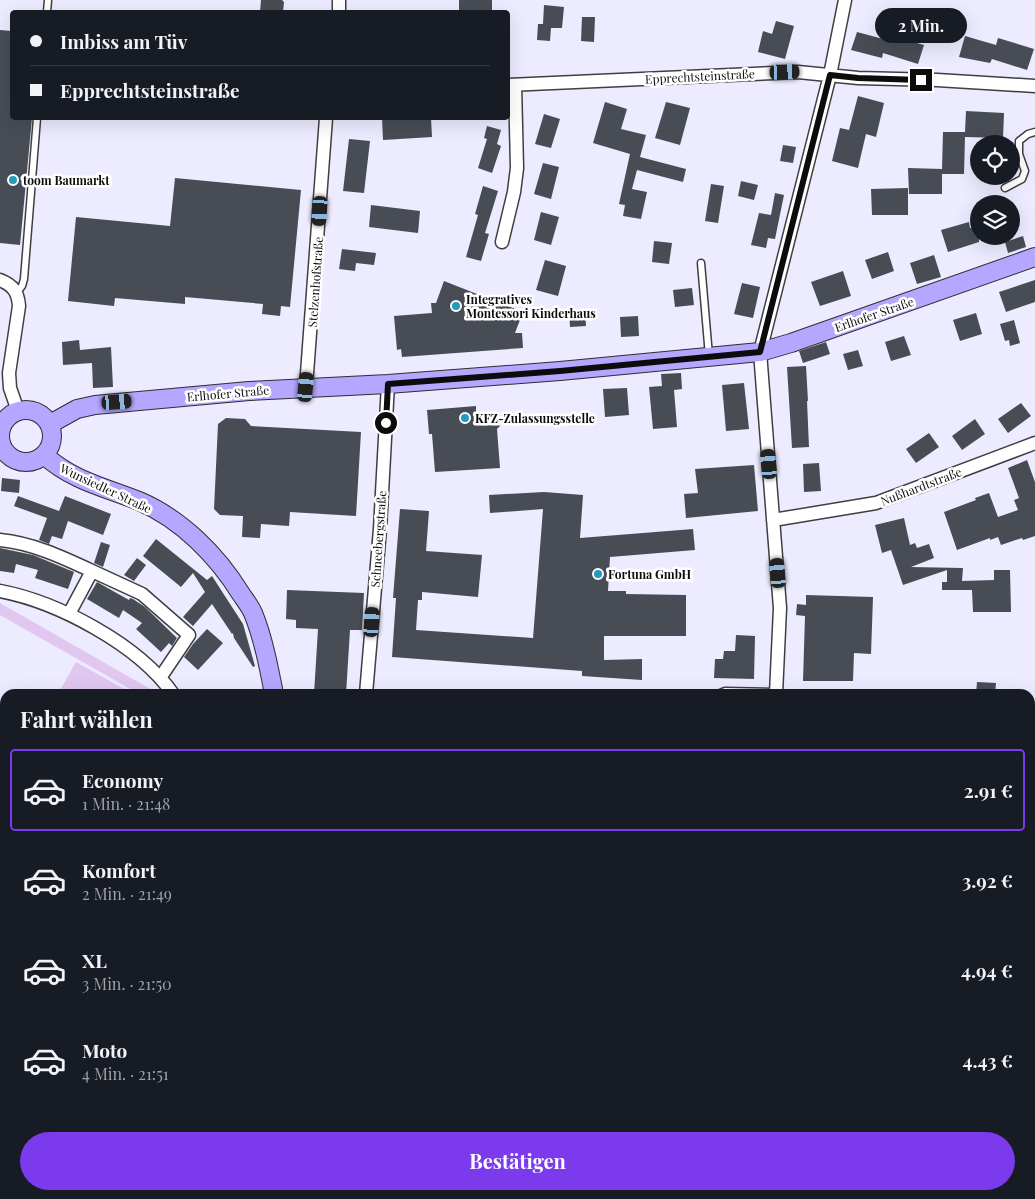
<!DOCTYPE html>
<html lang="de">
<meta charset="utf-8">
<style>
:root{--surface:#171b24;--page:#20242c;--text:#f1f3f6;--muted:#9ea1a6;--line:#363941;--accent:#7c3aed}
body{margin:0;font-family:"Playfair Display",serif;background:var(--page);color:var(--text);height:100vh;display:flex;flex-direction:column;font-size:19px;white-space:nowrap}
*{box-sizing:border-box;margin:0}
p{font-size:16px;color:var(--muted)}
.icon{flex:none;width:28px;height:28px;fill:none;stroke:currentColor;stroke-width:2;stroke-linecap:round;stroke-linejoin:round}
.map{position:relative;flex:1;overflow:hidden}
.panel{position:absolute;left:0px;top:689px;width:1035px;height:511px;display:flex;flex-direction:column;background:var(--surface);border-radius:15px 15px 0 0;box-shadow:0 5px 20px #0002}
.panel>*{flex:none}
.guide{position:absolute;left:10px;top:10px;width:500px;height:110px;border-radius:5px;box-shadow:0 5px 20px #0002;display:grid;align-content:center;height:110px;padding:0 20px;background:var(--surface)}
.fabs{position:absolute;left:970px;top:135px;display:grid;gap:10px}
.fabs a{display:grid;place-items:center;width:50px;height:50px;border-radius:50%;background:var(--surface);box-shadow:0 5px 20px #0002;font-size:25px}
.end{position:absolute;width:22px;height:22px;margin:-11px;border:6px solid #0c0c0c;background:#fff;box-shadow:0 0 0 2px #fff}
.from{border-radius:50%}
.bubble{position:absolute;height:35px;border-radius:18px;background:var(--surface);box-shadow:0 5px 20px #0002;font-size:16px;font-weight:700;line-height:35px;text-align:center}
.car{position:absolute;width:15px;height:30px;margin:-15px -8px;border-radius:6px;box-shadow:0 0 4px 1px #0007;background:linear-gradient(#222 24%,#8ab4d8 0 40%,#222 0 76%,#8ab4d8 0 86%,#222 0)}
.guide b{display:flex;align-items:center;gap:18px;height:48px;font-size:19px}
.guide b+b{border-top:1px solid var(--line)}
.guide i{width:12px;height:12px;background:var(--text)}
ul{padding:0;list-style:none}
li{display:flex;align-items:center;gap:15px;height:82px;margin:0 10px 8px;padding:0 10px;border:2px solid transparent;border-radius:5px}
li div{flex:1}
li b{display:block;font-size:19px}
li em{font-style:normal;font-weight:700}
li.current{border-color:var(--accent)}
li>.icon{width:45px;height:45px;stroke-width:1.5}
h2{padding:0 20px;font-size:22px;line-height:60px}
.button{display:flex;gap:10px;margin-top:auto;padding:10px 20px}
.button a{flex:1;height:58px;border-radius:30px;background:var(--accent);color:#fff;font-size:20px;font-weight:700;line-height:58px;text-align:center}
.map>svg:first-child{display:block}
.pitch{fill:#e1c7f0}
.building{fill:#484d55}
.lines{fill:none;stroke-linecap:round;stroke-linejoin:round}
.lane-casing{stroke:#3f3f3f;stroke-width:9}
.street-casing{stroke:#3f3f3f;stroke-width:15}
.secondary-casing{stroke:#2e2e2e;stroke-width:20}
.lane{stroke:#fff;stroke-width:6}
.street{stroke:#fff;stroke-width:12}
.secondary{stroke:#b5a6ff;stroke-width:18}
.route{stroke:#0c0c0c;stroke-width:6}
.poi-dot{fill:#239abe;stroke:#fff;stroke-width:2}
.labels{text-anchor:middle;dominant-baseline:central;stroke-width:5;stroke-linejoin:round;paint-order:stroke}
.street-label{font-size:12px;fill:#0c0c0c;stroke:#fff}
.poi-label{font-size:12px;font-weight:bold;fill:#0c0c0c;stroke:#fff;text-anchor:start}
</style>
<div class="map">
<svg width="1035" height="1199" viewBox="0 0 1035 1199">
<rect width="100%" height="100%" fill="#edebff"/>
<path class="pitch" d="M0,603L159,694H139L0,615Z
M76,662L133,694H58Z"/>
<path class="building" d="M261,0H282L284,2L283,12H260Z
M459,0H492V12H459Z
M544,5L564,7L562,28H551L550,41L537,40L538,24H543Z
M582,17H595L594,42L581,41Z
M776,21L794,26L785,59L758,52L763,31L772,34Z
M0,30L12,31V118H32L20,245L0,243Z
M857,32L887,40L889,35L924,45L918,64L883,53L882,58L851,50Z
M965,36L996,45L998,38L1034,49L1027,70L992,59L990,63L959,57Z
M858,96L884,103L876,137L866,134L858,168L832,161L840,128L849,130Z
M605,102L627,109L621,129L646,135L640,157L686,169L683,182L637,170L632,189L647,192L641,219L623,216L625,205L619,204L630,154L593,143Z
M666,102L690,108L680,145L655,138Z
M966,111L1004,113L1003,138L965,137L964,174H942V194H909L908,168L942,169L943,132H965Z
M544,114L560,119L551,148L535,144Z
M382,118H431L432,137L383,140Z
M487,126L501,130L497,144L501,146L492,173L478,168L487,139L484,138Z
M349,139L370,141L364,193L343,191Z
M783,145L796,147L793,163L780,161Z
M543,163L559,167L551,199L534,194Z
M175,178L301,190L290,307L281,306L280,316L262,314L263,304L185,297V304L115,298L114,306L68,301L76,217L170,226Z
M741,181L758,185L754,200L738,196Z
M711,184L724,186L718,223L705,221Z
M483,186L498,191L485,233L489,234L481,261L466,257L478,215L475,214Z
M908,188V215H872L871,189Z
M775,193L784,195L775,239L768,238L766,248L751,245L759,213L771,215Z
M371,205L420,211L418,233L369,227Z
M541,212L559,217L551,245L534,240Z
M969,222L970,228L979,224V242L948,252L941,230Z
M1023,236L1026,247L1008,253L1005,242Z
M654,241L672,243L669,264L652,262Z
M342,249L376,253L374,265L356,263L355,271L339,269Z
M888,252L894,271L872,279L865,260Z
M934,255L941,277L917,284L910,263Z
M545,260L566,266L558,296L536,290Z
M843,271L851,296L820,306L811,282Z
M1035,280V302L1006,312L999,292Z
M444,281L523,312L515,333H522L523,348L402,357L401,349L397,350L394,316L432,313L431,303H436Z
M742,283L760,287L753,318L734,314Z
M692,288L694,305L675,307L673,290Z
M585,309L586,326L570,327L569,310Z
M976,313L982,334L960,341L953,320Z
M638,316L639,336L621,337L620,317Z
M1014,320L1020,343L1010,346L1009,340L1005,341L1000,324Z
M904,336L911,355L891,361L885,342Z
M79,340L80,350L111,347L113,387L93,388L92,363L63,365L62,342Z
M826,342L830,354L803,363L799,351Z
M858,350L863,366L848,370L843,354Z
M806,366L808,401H807L809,447L792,448L787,367Z
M681,373L682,389L674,390L677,427L653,429L649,387L662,386L661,374Z
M744,383L749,429L726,431L722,385Z
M627,388L629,415L605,417L603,389Z
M1021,403L1031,416L1008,433L998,419Z
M476,406V413L484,412L500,426L497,429L500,468L435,472L432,434H429L427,410Z
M226,418L245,419L251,426L361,432L356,516L290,512L289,526L261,524L260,538L242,537L243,516L220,515L214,509L218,424Z
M975,419L985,434L962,450L952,436Z
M929,433L939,447L916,463L906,449Z
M1027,460L1035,482V536L1023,540L1022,538L1001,545L998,537L990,540V538L957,550L944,512L976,500L975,498L989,493L998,517L1018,510L1014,500L1019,498L1008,468Z
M819,463L821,491L804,492L803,464Z
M754,465L758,511L686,518L684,494L698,493L695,469Z
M2,478L20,480L19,493L1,491Z
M544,492L583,495L580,538L693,529L695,550L610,557L608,591H626V594L686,595V636H604V660L642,659V680L582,676V671L392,657L396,598H393L400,509L429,511L426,551L482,555L478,597L422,592V600H418L416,630L533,638L543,509L490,513L489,495Z
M18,496L59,511L65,496L111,514L103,535L68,521L62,539L52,536L49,544L39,540L47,518L14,506Z
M904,518L910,545L915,543L917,548L929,544L934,558L911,567L963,568L962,581L994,580V570H1010L1011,612H973L972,590H942V582H947V570L903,585L891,550L882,553L875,525Z
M156,539L207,580L212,576L243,624L255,666L253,667L234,638L233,633L232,634L212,604L193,626L183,617L205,592L193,573L181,587L143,556Z
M101,542L110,545L103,567L94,563Z
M0,548L33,555L74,572L68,589L35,578L38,570L16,564L14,573L0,571Z
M137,558L146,565L134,581L124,575Z
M97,582L129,600L130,598L133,599L145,607L177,638L172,646L169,643L161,652L136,629L142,623L123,610L119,618L87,599Z
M287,590L364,593L362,630H350L346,694H314L318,629L296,628V620L286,619Z
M806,595L873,597L871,654L854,653L853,681H803L805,616L796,615L797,604L806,605Z
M207,629L223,643L198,670L184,657L193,644Z
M736,635L755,636L754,679L714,678L715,659H723L724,651H735Z
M977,682L996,683L995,694H976Z"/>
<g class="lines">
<defs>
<path id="lane" d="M47,12L48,0
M1005,188L1022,179L1025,171L1019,154V141L1028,134L1035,132
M701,263L709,356
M17,292L22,286L24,279L37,118
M718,694L725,691L776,692
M551,1199L552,1195"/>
<path id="street" d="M339,12V0
M508,85L798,72L858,78L937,80L1035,86
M502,242L514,192L517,168L515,85
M0,280C13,285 18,292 19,306L9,373L10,388L18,411
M306,387L326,118
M773,520L876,503L1035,443
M0,540C32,543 62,557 92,571L69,614
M92,571L142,594L189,635L160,678
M0,591C58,602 139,645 173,694
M366,694L380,529L388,384
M776,694L780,608L760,352L830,75L845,0
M0,848L5,852
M0,1041L5,1044
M502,1195L512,1199
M138,1199L143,1195
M261,1199L263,1195"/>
<path id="secondary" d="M0 436a26 26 0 1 1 52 0a26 26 0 1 1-52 0Z
M50,424L77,409L95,405L249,391L388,384L560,371L760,352L791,343L1035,257
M44,455C73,481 104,487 139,501C181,519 217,555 241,594C245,600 250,606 253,613C263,637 269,668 274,694
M1030,1092L1035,1094
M823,1195L833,1199
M494,1199L495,1195"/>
</defs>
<use href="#lane" class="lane-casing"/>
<use href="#street" class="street-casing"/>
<use href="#secondary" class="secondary-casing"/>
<use href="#lane" class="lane"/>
<use href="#street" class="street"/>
<use href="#secondary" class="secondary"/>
</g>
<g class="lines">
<path class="route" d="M386,423L388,384L560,371L760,352L830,75L858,78L921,80"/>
</g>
<g class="poi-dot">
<circle cx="13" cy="180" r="5"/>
<circle cx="456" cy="306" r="5"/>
<circle cx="465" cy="418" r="5"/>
<circle cx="598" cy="574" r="5"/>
</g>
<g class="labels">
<g class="street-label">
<text transform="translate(700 76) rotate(-3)">Epprechtsteinstraße</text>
<text transform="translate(315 282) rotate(-86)">Stelzenhofstraße</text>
<text transform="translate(874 314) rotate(-19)">Erlhofer Straße</text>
<text transform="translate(228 393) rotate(-5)">Erlhofer Straße</text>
<text transform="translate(921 486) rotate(-21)">Nußhardtstraße</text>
<text transform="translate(106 488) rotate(25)">Wunsiedler Straße</text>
<text transform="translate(378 539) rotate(-86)">Schneebergstraße</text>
</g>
<g class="poi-label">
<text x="23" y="180">toom Baumarkt</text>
<text x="466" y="299">Integratives<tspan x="466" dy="14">Montessori Kinderhaus</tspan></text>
<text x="475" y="418">KFZ-Zulassungsstelle</text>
<text x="608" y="574">Fortuna GmbH</text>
</g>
</g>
</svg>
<div class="fabs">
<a><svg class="icon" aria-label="locate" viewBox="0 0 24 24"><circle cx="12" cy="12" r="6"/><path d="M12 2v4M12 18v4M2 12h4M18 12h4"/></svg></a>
<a><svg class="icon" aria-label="layers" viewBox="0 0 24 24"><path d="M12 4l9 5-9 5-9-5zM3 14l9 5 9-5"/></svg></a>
</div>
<i class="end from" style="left:386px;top:423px"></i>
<i class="end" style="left:921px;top:80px"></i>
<div class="bubble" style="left:875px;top:8px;width:92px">2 Min.</div>
<i class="car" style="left:785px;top:72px;rotate:88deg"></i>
<i class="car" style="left:320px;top:211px;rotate:184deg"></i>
<i class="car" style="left:306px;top:387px;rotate:5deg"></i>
<i class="car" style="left:117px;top:402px;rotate:86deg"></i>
<i class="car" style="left:769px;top:464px;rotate:355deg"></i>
<i class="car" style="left:778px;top:573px;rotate:355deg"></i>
<i class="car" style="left:372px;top:622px;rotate:4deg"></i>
<div class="guide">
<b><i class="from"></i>Imbiss am Tüv</b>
<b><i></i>Epprechtsteinstraße</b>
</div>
<section class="panel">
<h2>Fahrt wählen</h2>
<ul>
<li class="current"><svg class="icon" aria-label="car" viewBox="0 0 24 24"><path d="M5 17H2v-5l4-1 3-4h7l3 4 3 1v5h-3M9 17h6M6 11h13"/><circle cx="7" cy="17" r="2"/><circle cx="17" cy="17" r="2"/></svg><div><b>Economy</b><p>1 Min. · 21:48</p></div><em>2.91 €</em></li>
<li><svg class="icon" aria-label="car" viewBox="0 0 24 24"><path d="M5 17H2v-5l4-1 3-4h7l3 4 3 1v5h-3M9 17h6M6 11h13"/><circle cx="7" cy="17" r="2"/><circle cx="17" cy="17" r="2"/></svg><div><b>Komfort</b><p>2 Min. · 21:49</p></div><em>3.92 €</em></li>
<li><svg class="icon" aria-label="car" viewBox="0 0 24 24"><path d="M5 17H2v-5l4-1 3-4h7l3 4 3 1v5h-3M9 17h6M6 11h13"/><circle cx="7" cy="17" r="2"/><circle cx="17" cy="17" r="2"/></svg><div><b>XL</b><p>3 Min. · 21:50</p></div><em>4.94 €</em></li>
<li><svg class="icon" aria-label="car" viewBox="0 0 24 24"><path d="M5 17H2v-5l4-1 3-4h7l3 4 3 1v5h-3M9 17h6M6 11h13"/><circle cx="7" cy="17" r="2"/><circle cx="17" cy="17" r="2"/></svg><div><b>Moto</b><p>4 Min. · 21:51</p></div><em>4.43 €</em></li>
</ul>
<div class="button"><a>Bestätigen</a></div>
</section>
</div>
